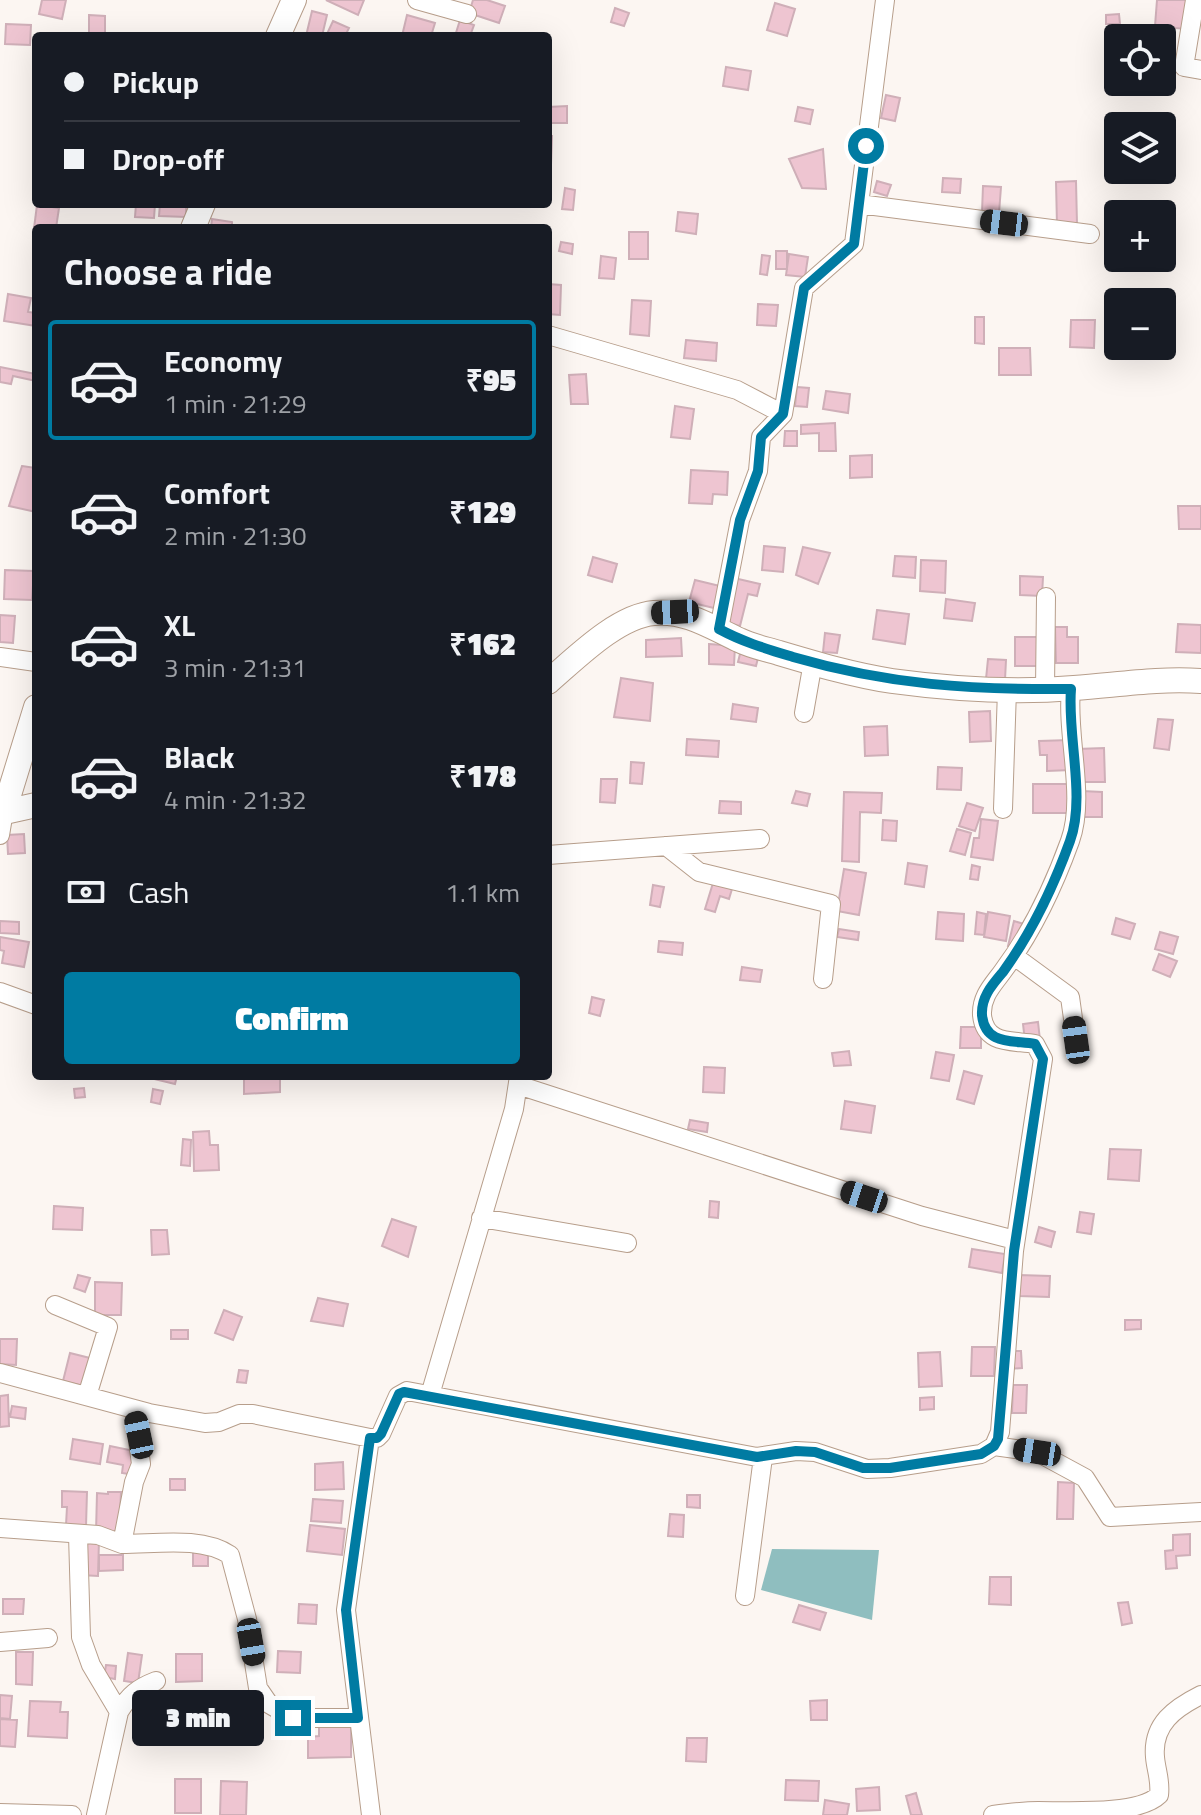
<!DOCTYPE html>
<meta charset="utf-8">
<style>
:root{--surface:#171b24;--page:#20242c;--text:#f1f3f6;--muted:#9ea1a6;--line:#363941;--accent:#007ba2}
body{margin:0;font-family:"Titillium Web",sans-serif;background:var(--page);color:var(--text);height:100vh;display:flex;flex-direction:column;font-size:30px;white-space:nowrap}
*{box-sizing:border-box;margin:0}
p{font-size:26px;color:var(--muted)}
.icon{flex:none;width:44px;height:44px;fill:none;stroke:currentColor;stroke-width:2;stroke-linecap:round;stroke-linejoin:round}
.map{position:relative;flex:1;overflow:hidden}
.sheet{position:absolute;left:32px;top:224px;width:520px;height:856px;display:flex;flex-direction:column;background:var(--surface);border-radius:8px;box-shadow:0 8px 32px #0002}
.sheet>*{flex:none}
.banner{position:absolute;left:32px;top:32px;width:520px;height:176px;border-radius:8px;box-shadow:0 8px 32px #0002;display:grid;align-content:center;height:176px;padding:0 32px;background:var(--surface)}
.fabs{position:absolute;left:1104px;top:24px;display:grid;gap:16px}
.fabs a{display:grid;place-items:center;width:72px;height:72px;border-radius:8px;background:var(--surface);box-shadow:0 8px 32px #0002;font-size:40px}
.end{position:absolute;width:36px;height:36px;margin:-18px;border:10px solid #007ba2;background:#fff;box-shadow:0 0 0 4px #fff}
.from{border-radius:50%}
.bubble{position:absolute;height:56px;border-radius:8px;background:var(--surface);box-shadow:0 8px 32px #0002;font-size:26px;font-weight:800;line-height:56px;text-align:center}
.car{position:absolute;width:24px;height:48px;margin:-24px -12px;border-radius:10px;box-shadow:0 0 6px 2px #0007;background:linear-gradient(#222 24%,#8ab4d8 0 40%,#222 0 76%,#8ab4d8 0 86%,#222 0)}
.banner b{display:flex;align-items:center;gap:28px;height:76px;font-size:30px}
.banner b+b{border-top:2px solid var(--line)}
.banner i{width:20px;height:20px;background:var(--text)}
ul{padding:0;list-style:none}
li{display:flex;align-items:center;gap:24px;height:120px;margin:0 16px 12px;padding:0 16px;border:4px solid transparent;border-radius:8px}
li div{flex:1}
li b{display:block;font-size:30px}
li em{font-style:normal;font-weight:800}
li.selected{border-color:var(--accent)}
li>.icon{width:72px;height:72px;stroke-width:1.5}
h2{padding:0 32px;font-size:36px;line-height:96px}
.pay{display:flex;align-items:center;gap:20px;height:88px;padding:0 32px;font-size:30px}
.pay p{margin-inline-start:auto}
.cta{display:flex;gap:16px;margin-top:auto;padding:16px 32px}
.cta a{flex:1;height:92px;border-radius:8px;background:var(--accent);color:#fff;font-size:32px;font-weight:800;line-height:92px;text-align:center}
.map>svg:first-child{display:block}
.water{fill:#8fbebf}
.building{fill:#eec5d1;stroke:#cfafb8;stroke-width:2}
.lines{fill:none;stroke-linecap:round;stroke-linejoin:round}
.minor-casing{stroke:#b79e8b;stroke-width:20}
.secondary-casing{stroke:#b79e8b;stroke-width:26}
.minor{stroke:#fff;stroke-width:18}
.secondary{stroke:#fff;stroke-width:24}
.route{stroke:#007ba2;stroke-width:10}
</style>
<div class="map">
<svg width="1201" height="1815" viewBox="0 0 1201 1815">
<rect width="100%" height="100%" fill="#fcf6f2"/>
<path class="water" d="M772,1549L879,1550L872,1620L761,1590Z"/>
<path class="building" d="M42,0H66L62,19L39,14Z
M326,0H364L358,15Z
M473,0H487L505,6L499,23L469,13Z
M1157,0H1187L1185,29L1155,26Z
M775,3L795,9L787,36L767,30Z
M615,8L629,13L624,26L611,22Z
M312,11L327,15L322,36H306Z
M1119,14L1120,24H1106V15Z
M89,15L105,16V36H89Z
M407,15L435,23L431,36H402Z
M460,20L474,25L470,36H455Z
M333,21L349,28L345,36H326Z
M6,24L31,25L30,45L5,44Z
M726,67L751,71L748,90L723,86Z
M886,95L900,98L895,121L881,118Z
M567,106V123H548V107Z
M798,107L813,110L810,124L795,121Z
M548,136H552L551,165H548Z
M823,149L826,189L802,188L789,159Z
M943,178L961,179L960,193L942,192Z
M877,181L891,185L887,196L874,192Z
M1076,181L1077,224L1057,225L1056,182Z
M983,186L1001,187L999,213L982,212Z
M565,188L575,190L573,210L562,209Z
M136,204H155L154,218L135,217Z
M160,204H186V217L159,216Z
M37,205L59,208L56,228H36V237L33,236Z
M678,212L698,214L696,234L676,231Z
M212,219L232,222V228H211Z
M629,232H648V259H629Z
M561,242L573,244L572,254L559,251Z
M776,251H787V269H776Z
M789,254L808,257L805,277L786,275Z
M762,255L770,256L767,275L760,274Z
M601,256L616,258L614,279L599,278Z
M548,284L561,285L560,315L548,314Z
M8,294L31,298L28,312L36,313V326L4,321Z
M632,300L651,301L649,336L630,334Z
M758,304L778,305L776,326L757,325Z
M975,317H984V344L975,343Z
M1071,320H1095L1094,348L1070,347Z
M686,340L717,343L716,361L684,358Z
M999,348H1030L1031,375H999Z
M0,367L36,374V381L13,376L11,384L0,382Z
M586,374L588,404H571L569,375Z
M797,387L809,388L807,407L795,406Z
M826,391L850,394L848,413L823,409Z
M675,406L694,409L690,439L671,437Z
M835,423L836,451H819V433L801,434V425Z
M785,431H797V446H784Z
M872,455V477L850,478V456Z
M22,466L36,468V512L9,506Z
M691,470L728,472L727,495L713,494L712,504L689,503Z
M1178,506H1201V529H1179Z
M764,546L785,548L783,572L762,570Z
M803,547L830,553L818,584L796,575Z
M895,556L916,557L915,578L893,576Z
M593,557L617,564L612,582L588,575Z
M921,560L946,561L945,593L920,591Z
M5,570L34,571L32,600L4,599Z
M1020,576L1043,577L1042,596L1020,595Z
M734,578L760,584L757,596L748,594L740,626L724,622Z
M695,580L724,587L718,609L689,602Z
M946,599L975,603L972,621L944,618Z
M877,610L909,614L905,644L873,639Z
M0,615L15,616L13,643L0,642Z
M1178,624L1201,625V653L1176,652Z
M1055,627H1067V637H1078V663H1056Z
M825,633L840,635L837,653L823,652Z
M1015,637H1037V666H1015Z
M681,638L682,656L646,657V640Z
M709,644L735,646L734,665L709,664Z
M741,650L759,654L756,666L738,662Z
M988,659L1006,660L1005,680L986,679Z
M621,678L653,683L650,721L614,717Z
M733,704L758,708L756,722L731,719Z
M990,711L991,741L970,742L969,712Z
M1158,719L1173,720L1169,750L1154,748Z
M887,726L888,755L865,756L864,727Z
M687,739L719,741L718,757L686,755Z
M1070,740L1071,770L1047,771V755H1040L1039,741Z
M1104,748L1105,782H1077V749Z
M631,762L644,763L642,784L630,783Z
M938,767L962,768L961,790L937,789Z
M601,779H617L615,803L600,802Z
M1033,784H1071V813H1033Z
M796,791L810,794L807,806L792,803Z
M1082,791L1102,792V817H1082Z
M844,792L882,793L881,813L860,812L859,862L842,861Z
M720,801L741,802V814L719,813Z
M967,803L983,808L975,831L959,826Z
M981,819L998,821L993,860L971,857L974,838H979Z
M883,820L897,821L896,841L882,840Z
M957,829L971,833L965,855L950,851Z
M24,834L25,853L8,854L7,835Z
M908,863L927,866L924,887L905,884Z
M972,865L980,867L978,880L970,879Z
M844,869L866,873L859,915L837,911Z
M713,883L732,889L729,899L720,896L715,912L705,909Z
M653,885L664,887L660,907L650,905Z
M938,912L964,914L963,941L936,939Z
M977,912L986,914L984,935L975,934Z
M988,912L1010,916L1006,941L984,937Z
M1116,918L1135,924L1130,939L1112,934Z
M0,921L19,922V934L0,933Z
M1014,921L1024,924L1019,949L1008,946Z
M839,929L859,932L858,940L837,937Z
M1160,932L1178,937L1173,954L1155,949Z
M0,937L29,942L24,967L2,963L4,951L0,950Z
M659,941L683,943L682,955L658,952Z
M1159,954L1177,961L1170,977L1153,970Z
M742,967L762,970L760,982L740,980Z
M592,997L604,1000L600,1016L589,1013Z
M1038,1022L1040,1040L1025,1041L1023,1024Z
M961,1027H981V1048H960Z
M849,1051L851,1065L834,1066L832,1053Z
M936,1052L954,1055L949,1081L931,1078Z
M704,1067L725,1068L724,1093L703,1092Z
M964,1071L982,1076L974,1104L957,1099Z
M142,1076H177L175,1084Z
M244,1076H280V1092L244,1094Z
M84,1088L85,1097L75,1098L74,1089Z
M153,1089L163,1091L160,1104L151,1102Z
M845,1101L875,1106L871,1133L841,1129Z
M690,1120L708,1123L707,1132L688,1129Z
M209,1131L210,1145H218L219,1170L194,1171L193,1132Z
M183,1139L191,1140L190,1166L181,1165Z
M1110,1149L1141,1150L1139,1181L1108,1179Z
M710,1201L719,1202L718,1218L709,1217Z
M54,1206L83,1208L82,1230L53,1229Z
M1080,1212L1094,1214L1091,1234L1077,1232Z
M392,1219L416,1227L408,1257L382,1246Z
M1039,1227L1055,1232L1051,1247L1035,1242Z
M151,1230H167L169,1254L152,1255Z
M972,1249L1005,1254L1002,1273L969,1267Z
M78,1275L90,1278L85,1292L74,1288Z
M1019,1275L1050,1276L1049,1297L1019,1296Z
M95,1282L122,1283L121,1315H95Z
M318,1298L348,1304L343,1326L311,1321Z
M224,1310L242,1317L233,1340L215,1333Z
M1125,1320H1141V1329L1125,1330Z
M171,1330H188V1339H171Z
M0,1339H17L16,1365L0,1364Z
M972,1347H995L994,1376H971Z
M1009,1351H1021L1022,1368L1010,1369Z
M940,1352L942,1386L919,1387L918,1353Z
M70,1353L90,1358L83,1386L63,1381Z
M239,1370L248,1371L246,1383L237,1382Z
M1013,1385H1027L1026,1413H1012Z
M8,1395L9,1426L0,1427V1396Z
M934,1397V1409L920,1410V1398Z
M12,1406L26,1408L25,1419L10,1417Z
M73,1439L103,1444L100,1464L70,1459Z
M110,1446L139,1452L135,1475L122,1473L123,1465L107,1462Z
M343,1462L344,1489L315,1490V1464Z
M170,1479H185V1490H170Z
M1058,1482L1074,1483L1073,1519H1057Z
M62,1491L87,1492L86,1526L66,1525L67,1507H62Z
M108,1492H121L119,1533L96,1532L97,1493L108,1494Z
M687,1495H700V1508L687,1507Z
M313,1499L343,1501L341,1523L311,1521Z
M670,1514L684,1515L683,1537L668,1536Z
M310,1525L345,1529L342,1555L307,1551Z
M1190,1534V1555L1176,1556L1177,1568L1166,1569L1165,1551L1173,1550V1535Z
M82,1539L99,1540L98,1576L80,1575Z
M193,1548H208V1566H193Z
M99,1555H123V1570L99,1571Z
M990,1577H1011V1605L989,1604Z
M3,1599H24L23,1614H3Z
M1128,1602L1132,1623L1122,1625L1118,1603Z
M299,1604L317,1605L316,1624L298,1623Z
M799,1605L826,1613L820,1630L793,1622Z
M278,1651L301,1652L300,1673L277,1672Z
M16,1652H33L32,1685L16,1684Z
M128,1653L142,1655L138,1683L124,1681Z
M176,1654H202V1681L176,1682Z
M106,1665L116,1666L115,1679L104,1677Z
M0,1695L12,1696L10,1719L0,1718Z
M203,1697L204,1727H176L175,1698Z
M827,1700V1720H811L810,1701Z
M30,1701L61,1702L60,1712H68L67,1738L28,1736Z
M0,1719L17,1720L15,1747L0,1746Z
M351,1724V1757L308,1758V1737L319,1736V1725Z
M687,1738H707L706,1762L686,1761Z
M175,1779H201V1813H175Z
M786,1780L819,1781L818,1801L785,1800Z
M221,1781L247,1782L246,1815H220Z
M879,1787L880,1810L857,1811L856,1789Z
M916,1793L922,1815H911L906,1796Z
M825,1800L849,1804L847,1815H823Z"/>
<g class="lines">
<defs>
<path id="minor" d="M417,0L467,14
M1195,0L1184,67L1201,70
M859,204L1090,234
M548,335L737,390L783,414L761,437L758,471L740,520L719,629
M783,414L804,288L854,244L885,0
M0,657L36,662
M1045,689L1046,597
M804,713L813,662
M1003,809L1007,690
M0,835L4,811
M666,846L699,872L831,904L823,979
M548,855L760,839
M1014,956L1070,997L1076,1040
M0,992L36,1005
M518,1085L922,1216L1015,1240
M481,1218L627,1243
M55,1305L108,1327L87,1396
M0,1373L149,1413L205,1423L219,1422L239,1414H253L370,1438H377L381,1434L398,1396L407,1391L757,1457L796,1451L815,1452L867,1469L890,1468L981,1454L994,1446L1000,1432L1014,1251L1043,1059L1035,1044C1014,1040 985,1046 982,1015C981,996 993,985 1003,971C1032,932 1053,888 1070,841C1086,797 1066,736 1071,689
M430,1395L514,1109L519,1076
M134,1409L141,1464L134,1482L122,1544C156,1544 201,1536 230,1555L247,1619L258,1688L269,1704L293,1718H358
M370,1438L346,1610L371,1815
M994,1446L1037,1452L1085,1478L1110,1517L1201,1512
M0,1528L98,1535L122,1544
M78,1535L81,1637L91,1665L119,1712
M745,1596L763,1457
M0,1642L48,1638
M0,1813L72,1815
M96,1815L119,1712C129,1695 138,1688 156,1681
M993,1815C1008,1813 1023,1811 1038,1811C1071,1811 1139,1815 1159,1795C1161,1781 1156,1770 1155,1757C1152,1724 1175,1708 1201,1695"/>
<path id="secondary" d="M278,36L294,0
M193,228L203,204
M548,682C575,659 617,616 654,613C686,610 711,627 739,640C751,646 766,649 779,653C816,664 853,675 892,681C951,689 1014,693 1074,688C1117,685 1158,678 1201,681
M4,811L36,707
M0,813L36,805"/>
</defs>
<use href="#minor" class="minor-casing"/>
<use href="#secondary" class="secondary-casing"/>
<use href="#minor" class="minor"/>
<use href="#secondary" class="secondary"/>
</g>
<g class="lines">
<path class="route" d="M293,1718H358L346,1610L370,1438H377L381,1434L399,1394L404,1392L757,1457L796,1451L815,1452L863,1468H890L981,1454L994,1446L998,1439L1014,1251L1043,1059L1035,1044C1014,1040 985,1046 982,1015C981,997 992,985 1003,972C1032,932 1053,888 1070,841C1086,797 1067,736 1071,689C972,690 889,685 793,657C767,649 743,642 719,629L740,520L758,471L761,437L783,414L804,288L854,244L866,146"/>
</g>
</svg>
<div class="fabs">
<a><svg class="icon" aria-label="locate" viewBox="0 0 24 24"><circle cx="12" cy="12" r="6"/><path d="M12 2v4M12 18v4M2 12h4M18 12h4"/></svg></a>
<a><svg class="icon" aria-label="layers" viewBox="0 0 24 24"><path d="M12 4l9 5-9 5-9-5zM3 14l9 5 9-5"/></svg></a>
<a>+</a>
<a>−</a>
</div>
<i class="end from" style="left:866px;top:146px"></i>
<i class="end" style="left:293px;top:1718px"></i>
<div class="bubble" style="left:132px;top:1690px;width:132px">3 min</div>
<i class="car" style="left:1004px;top:223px;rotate:277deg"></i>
<i class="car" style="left:675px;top:612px;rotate:267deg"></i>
<i class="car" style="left:1076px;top:1040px;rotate:352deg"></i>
<i class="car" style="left:864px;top:1197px;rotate:288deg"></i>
<i class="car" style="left:139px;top:1435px;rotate:348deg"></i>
<i class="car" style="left:1037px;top:1452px;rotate:279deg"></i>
<i class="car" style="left:251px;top:1642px;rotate:170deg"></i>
<div class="banner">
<b><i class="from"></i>Pickup</b>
<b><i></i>Drop-off</b>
</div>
<section class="sheet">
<h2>Choose a ride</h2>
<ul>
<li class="selected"><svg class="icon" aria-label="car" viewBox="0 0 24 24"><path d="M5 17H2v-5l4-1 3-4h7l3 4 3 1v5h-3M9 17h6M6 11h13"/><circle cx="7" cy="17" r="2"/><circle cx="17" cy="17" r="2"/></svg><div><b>Economy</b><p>1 min · 21:29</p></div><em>₹95</em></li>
<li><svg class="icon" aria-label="car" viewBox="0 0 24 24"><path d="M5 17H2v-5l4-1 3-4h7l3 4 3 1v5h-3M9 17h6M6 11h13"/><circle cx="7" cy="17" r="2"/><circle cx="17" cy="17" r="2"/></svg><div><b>Comfort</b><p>2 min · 21:30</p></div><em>₹129</em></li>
<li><svg class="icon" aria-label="car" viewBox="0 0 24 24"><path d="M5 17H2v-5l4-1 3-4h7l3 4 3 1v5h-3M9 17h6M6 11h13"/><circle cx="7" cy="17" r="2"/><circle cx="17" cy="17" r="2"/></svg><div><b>XL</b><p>3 min · 21:31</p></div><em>₹162</em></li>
<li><svg class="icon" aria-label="car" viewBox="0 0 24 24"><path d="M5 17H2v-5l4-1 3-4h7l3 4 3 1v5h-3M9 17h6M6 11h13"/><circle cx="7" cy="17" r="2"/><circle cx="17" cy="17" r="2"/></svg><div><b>Black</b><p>4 min · 21:32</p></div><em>₹178</em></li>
</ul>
<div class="pay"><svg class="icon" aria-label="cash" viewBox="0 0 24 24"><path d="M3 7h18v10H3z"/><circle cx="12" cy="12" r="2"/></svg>Cash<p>1.1 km</p></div>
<div class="cta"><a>Confirm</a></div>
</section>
</div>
